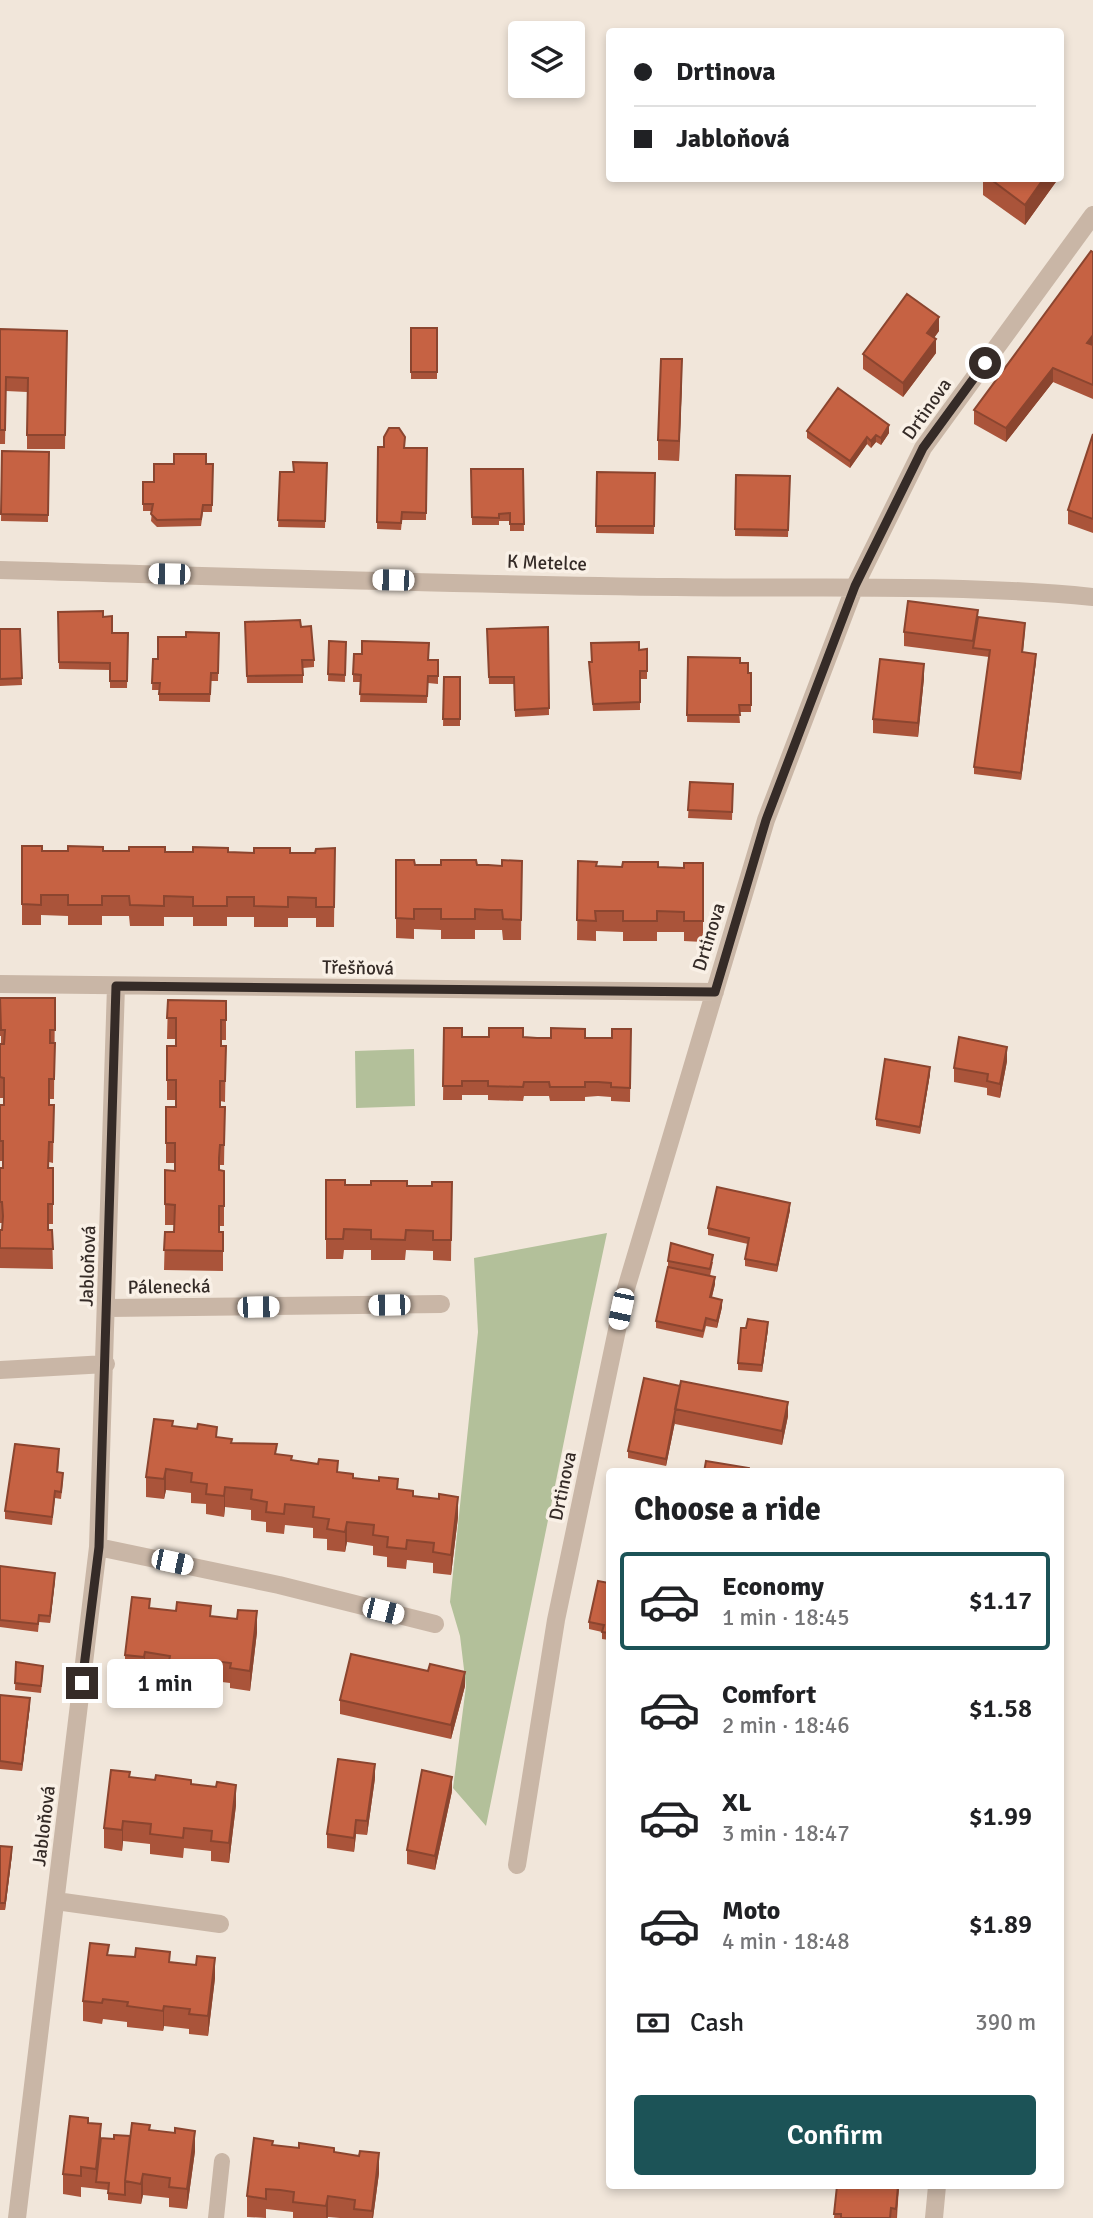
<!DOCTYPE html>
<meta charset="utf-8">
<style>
:root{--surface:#fff;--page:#f6f6f6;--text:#202124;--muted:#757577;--line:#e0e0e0;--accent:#1c5357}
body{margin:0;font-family:Signika,sans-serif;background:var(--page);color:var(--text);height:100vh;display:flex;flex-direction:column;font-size:26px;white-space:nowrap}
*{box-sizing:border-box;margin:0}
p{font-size:23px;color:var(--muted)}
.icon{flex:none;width:38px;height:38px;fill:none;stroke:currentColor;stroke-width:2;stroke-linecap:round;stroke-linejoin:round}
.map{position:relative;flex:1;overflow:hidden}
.panel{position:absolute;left:606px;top:1468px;width:458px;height:721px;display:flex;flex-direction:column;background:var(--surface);border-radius:7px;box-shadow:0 4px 10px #0003}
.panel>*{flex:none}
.top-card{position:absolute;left:606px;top:28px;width:458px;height:154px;border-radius:7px;box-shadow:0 4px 10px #0003;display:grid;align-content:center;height:154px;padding:0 28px;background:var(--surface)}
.fabs{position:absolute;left:508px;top:21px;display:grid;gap:14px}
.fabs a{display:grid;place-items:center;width:77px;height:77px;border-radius:7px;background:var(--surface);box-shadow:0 4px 10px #0003;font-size:35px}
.end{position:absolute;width:32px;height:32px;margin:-16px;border:9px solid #352b27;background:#fff;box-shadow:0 0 0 4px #fff}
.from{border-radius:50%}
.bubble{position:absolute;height:49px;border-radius:7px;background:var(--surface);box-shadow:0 4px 10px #0003;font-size:23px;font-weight:600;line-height:49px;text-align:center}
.car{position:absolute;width:21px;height:42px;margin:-21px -10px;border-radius:9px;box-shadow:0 0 5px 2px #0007;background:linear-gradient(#fff 24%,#345 0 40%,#fff 0 76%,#345 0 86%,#fff 0)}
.top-card b{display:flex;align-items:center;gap:24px;height:66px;font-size:26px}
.top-card b+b{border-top:2px solid var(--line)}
.top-card i{width:18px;height:18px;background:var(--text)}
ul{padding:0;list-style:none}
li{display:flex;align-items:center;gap:21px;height:98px;margin:0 14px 10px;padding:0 14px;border:4px solid transparent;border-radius:7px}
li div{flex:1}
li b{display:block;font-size:26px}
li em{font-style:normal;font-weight:600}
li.current{border-color:var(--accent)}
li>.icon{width:63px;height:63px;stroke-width:1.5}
h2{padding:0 28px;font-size:32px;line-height:84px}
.pay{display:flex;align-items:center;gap:18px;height:77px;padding:0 28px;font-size:26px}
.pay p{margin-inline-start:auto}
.button{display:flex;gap:14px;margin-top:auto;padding:14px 28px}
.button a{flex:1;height:80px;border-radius:7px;background:var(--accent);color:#fff;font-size:28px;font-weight:600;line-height:80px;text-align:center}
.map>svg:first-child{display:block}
.green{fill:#b3c09a}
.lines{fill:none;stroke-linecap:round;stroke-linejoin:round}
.lane{stroke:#c9b6a6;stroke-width:16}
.street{stroke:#c9b6a6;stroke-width:18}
.wall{fill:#aa543a}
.shaded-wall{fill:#8b452f}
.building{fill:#c66243;stroke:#8b452f;stroke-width:2}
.route{stroke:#352b27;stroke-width:9}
.labels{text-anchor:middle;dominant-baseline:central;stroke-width:7;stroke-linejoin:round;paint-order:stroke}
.street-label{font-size:19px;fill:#352b27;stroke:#f9f0e6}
</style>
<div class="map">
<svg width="1093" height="2218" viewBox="0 0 1093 2218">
<rect width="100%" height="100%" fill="#f1e6da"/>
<path class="green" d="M414,1049L415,1106L356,1108L355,1051Z
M607,1233L590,1313L486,1826L453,1788L466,1686L460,1636L450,1602L478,1332L474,1258Z"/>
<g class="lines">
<path class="lane" d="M216,2218L222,2161"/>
<path class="street" d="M0,570C225,576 451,585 676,587C815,589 954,583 1093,597
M0,984L715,992
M108,1308L441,1304
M0,1370L106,1364
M98,1547L279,1585L435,1624
M517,1865L556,1620L625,1292L766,820L855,586L923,448L1093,215
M56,1901L220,1924
M17,2218L98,1547L116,986
M934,2218L937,2186"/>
</g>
<path class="wall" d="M983,178H1058V179L1025,225L983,195Z
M1093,252V399L1053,382L1006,442L974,424V410Z
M411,328H437V379H411Z
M0,329L67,331L65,449H27V392L6,391L5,444H0Z
M939,331L934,338L936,353L903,397L863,369V354Z
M682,380L679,461L658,460V440Z
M807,431L889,433L881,445L876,442L871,448L867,444L850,468L807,438Z
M1093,434V533L1068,524V510Z
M378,447L427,448L426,520H402L401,530L377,529Z
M2,451L49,452L48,522L1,521Z
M327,463L325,528L278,527L280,472H293Z
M206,464H213L212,512H203L201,526L157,527L151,521L152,511H143V482H154Z
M471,469H523L524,531H510V521H499V525H472Z
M597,472L655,473L654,534L596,533Z
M736,475L790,476L788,537L735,536Z
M58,612L103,617L112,633H128L127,688H110V670L59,669Z
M978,617L1025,630L1023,652L1036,661L1021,780L974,774V767L989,657L904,646V632Z
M245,622L301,627L314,660V667L303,668V683H247Z
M548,627L549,715L515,717L514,684H489L487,629Z
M0,629H20L22,685L0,686Z
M219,633L218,681H211L210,702L159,701V690H152L153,659H158L186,637Z
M329,641L346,642L345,682L328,681Z
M647,649V679H640V710L593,711L589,662L639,650Z
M362,654L438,660V684L428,683L427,703L360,702L361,682H353V674Z
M688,657L740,663L748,673H751V712H739L740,723L687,722Z
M444,677H460V726H443Z
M924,678L918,737L873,733V719Z
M690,782L733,784L732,820L688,818Z
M22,846L42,851L315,853L335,848L334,927H316V918H288V927H254V917H227V926H193V917H164V926H130L129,916H102V925H68V916L41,915V925H22Z
M396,860L415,865L502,866L522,861L521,940H503L502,930H475V939H441V930L414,929V939L396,938Z
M578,861L597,866L684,868L703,863V942L684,941V932H657V941H623V932L596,931V941L577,940Z
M0,998H55L54,1099H49V1105H54L53,1163L49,1162V1168H53V1224H48V1230H52L53,1269L0,1268V1230H2V1223H0V1168H3V1161H0V1105H4V1098H0V1044H1V1036H0Z
M168,1000L226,1001V1040H221V1046H226L225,1102L220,1101V1107H225L224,1165H220V1170L224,1171V1226H219V1232H223V1271L164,1270L165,1232H174V1225H165V1170L175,1171V1163H166V1107H176V1100H167V1046H176V1039H167Z
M444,1028L462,1037L585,1038H612L631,1029L630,1102L611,1101V1097L598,1096L585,1097V1101H550L549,1096H524L523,1101L488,1100V1095H462V1100H443Z
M1007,1061L1000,1098L987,1095V1088L954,1082V1068Z
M930,1074L920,1134L876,1126V1119Z
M326,1180L345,1185L407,1186H432L452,1182L451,1261L433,1260V1251L406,1250L405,1260H371V1250H344L343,1259H326Z
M790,1210L777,1272L745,1266V1259L748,1244L708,1235V1228Z
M668,1261L713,1262L710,1276L715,1284L712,1297L722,1307L717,1328L706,1326L703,1338L656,1328V1321L668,1268Z
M768,1329L762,1372L738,1370V1363Z
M644,1378L788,1416L782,1445L675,1424V1422L666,1466L628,1458V1451Z
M173,1426L217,1437L232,1443L277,1454L292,1460L338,1472L353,1478L398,1489L458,1517L451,1575L433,1573V1563L407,1560L406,1569L387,1567V1557L373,1555V1546L347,1542L345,1552L327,1550V1539L313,1538V1528L285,1525L284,1534L266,1532V1522L251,1520V1510L225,1507L224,1517L206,1514V1504L191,1503V1493L166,1490L164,1499L146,1497V1477Z
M59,1456L58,1472L63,1480L61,1499L55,1498L52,1525L5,1519V1511Z
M0,1566L55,1580L50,1623L39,1622L38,1632L0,1627Z
M609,1583V1640L602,1639V1632L589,1629V1622Z
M150,1608L211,1616L257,1632L250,1691L230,1688V1683L206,1680L205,1685L169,1681V1676L145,1673L144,1678L125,1675V1655Z
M16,1662L43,1673L41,1693L15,1690Z
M465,1686L451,1739L340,1714V1700Z
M0,1695L30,1705L22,1771L0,1769Z
M130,1777L191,1784L236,1805L229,1863L211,1861V1851L184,1848L183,1858L150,1854V1844L123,1841L122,1851L104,1848V1828Z
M375,1778L367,1835L356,1834L354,1852L327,1848V1834Z
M452,1791L435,1870L407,1864V1850Z
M0,1846L12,1854L5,1910H0Z
M109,1955L170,1962L215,1978L208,2036L189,2034V2029L164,2026L163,2031L127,2027V2022L103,2019L102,2024L83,2021V2001Z
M88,2123L101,2138L114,2139L130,2136L150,2130L195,2151L187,2209L169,2207V2198L143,2195L141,2204L108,2200V2190L81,2187V2197L63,2194V2174Z
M273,2145L334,2152L379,2173L373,2218H340L328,2217V2218H293V2212L266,2209V2218L247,2217V2196Z
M837,2186H899L897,2218H834Z"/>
<path class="shaded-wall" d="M1044,178H1058V179L1025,225V205Z
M939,317V331L927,347V333Z
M1093,335V349L1087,343Z
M936,339V353L903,397V383Z
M682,359V380L679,461V441Z
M1053,368V382L1006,442V428Z
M889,425V433L881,445V438Z
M876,435V442L871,448V441Z
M867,437V444L850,468V461Z
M1036,654V661L1021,780V773Z
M924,664V678L918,737V723Z
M1007,1047V1061L1000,1098V1084Z
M930,1067V1074L920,1134V1127Z
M790,1203V1210L777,1272V1265Z
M715,1277V1284L710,1304V1297Z
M722,1300V1307L717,1328V1321Z
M768,1322V1329L762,1372V1365Z
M788,1402V1416L782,1445V1431Z
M675,1415V1422L666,1466V1459Z
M166,1469V1490L164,1499V1479Z
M225,1487V1507L224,1517V1496Z
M458,1497V1517L451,1575V1555Z
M347,1522V1542L345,1552V1532Z
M55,1573V1580L50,1623V1616Z
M257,1611V1632L250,1691V1671Z
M145,1652V1673L144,1678V1657Z
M465,1672V1686L451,1739V1725Z
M30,1698V1705L22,1771V1764Z
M375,1764V1778L367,1835V1821Z
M452,1777V1791L435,1870V1856Z
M236,1785V1805L229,1863V1843Z
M356,1820V1834L354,1852V1838Z
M123,1821V1841L122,1851V1830Z
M12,1847V1854L5,1910V1903Z
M215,1958V1978L208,2036V2016Z
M164,2006V2026L163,2031V2011Z
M101,2124V2145L96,2182V2169Z
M195,2131V2151L187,2209V2189Z
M379,2153V2173L373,2218H372Z
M143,2174V2195L141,2204V2184Z
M898,2186H899L896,2218V2209Z
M328,2196V2217L326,2218V2206Z"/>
<path class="building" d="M989,178H1044L1025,205Z
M1091,251L1093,252V335L1087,343L1093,345V385L1053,368L1006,428L974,410Z
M907,294L939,317L927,333L936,339L903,383L863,354Z
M411,328H437V372H411Z
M0,329L67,331L65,435H27L28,378L6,377L5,430H0Z
M661,359H682L679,441L658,440Z
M838,388L889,425L881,438L876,435L871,441L867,437L850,461L807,431Z
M389,428H399L405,437L404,448H427L426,513L402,512L401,523L377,522L378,447H384V437Z
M1093,434V519L1068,510Z
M2,451L49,452L48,515L1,514Z
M174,454H206V464H213L212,505H203L201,519L157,520L151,514L153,504H143V482H154V464H174Z
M293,462L327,463L325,521L278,520L280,472H294Z
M471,469H523L524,524H510V513L499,514V518L472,517Z
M597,472L655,473L654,526H596Z
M736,475L790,476L788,530L735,529Z
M908,601L978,610L973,641L904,632Z
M103,611V617L112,616V633H128L127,681H110V663L59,662L58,612Z
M978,617L1025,623L1022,652L1036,654L1021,773L974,767L990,650L973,648Z
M300,620L301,627L311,626L314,660H302L303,675L247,676L245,622Z
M548,627L549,708L515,710L514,677H489L487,629Z
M0,629H20L22,678L0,679Z
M186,632L219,633L218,673H211L210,694H159L160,683H152L153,659H158V637H186Z
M329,641L346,642L345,675L328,674Z
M362,641L429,643L428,660H438V676H428L427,696L360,694L361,675L353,674L354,654H362Z
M639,642V650L647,649V671H640V702L593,704L589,662H592L591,643Z
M688,657L740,658V663H748V673H751V705H739L740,715H687Z
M880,659L924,664L918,723L873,719Z
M444,677H460V719H443Z
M690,782L733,784L732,812L688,810Z
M22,846H42V851H68V846L103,847V851H129V847H165V852H193V847L228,848V852L254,853V848H290V853H315L316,849L335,848L334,907H316V898L288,897V907L254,906V897H227V906H193V897L164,896V906L130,905L129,896H102V905H68V895H41V905L22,904Z
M396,860H414L415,865H441V860H476L477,865H488L502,866V860L522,861L521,920L503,919L502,910H489L475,909V919H441V909H414V919L396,918Z
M578,861L597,862L596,866L622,867L623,862H658V867L684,868V863H703V921H684V912L657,911V921H623V911H595L596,921L577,920Z
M0,998H55V1030H50V1043H55L54,1079H49V1105H54L53,1142H49L48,1168H53V1204H48V1230H52L53,1249L0,1248V1230H2L3,1216L2,1202H0V1168H3V1141H0V1105H4V1078L0,1077V1044H4L5,1030H1Z
M168,1000L226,1001V1020H221V1046H226L225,1081H220V1107H225L224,1145H220L219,1158V1170L224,1171V1206H219V1232H223V1251L164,1250L165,1232H174L175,1205L165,1204V1170L175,1171V1143H166V1107H176V1080H167V1046H176V1018H167Z
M444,1028H462V1037H489V1028H523V1037L537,1038H551V1028L585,1029V1038H612V1029H631L630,1088L611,1087V1083L598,1082H585V1087H550L549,1082H524L523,1087L488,1086V1081H462V1086H443Z
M959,1037L1007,1047L1000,1084L987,1081L988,1074L954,1068Z
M885,1059L930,1067L920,1127L876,1119Z
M326,1180H345V1185H371V1181H407V1186H432V1182H452L451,1240H433V1231L406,1230L405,1240L371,1239V1230L344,1229L343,1239H326Z
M717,1187L790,1203L777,1265L745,1259L749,1238L708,1228Z
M671,1243L713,1255L710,1269L668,1261Z
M668,1267L715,1277L710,1297L722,1300L717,1321L706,1318L703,1331L656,1321Z
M748,1319L768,1322L762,1365L738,1363L741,1328H746Z
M644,1378L680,1386L666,1459L628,1451Z
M681,1381L788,1402L782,1431L675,1409Z
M154,1419L173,1421L172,1426L197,1429L198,1424L217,1427L216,1437L232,1439L231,1443L277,1444L275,1454L292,1456L291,1460L318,1464L319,1459L338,1461L337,1472L353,1474V1478L379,1481V1477L398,1479L397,1489L413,1491V1496L439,1499V1494L458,1497L451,1555L433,1552L434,1543L407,1540L406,1549L387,1547L388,1537L373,1535L374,1525L347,1522L345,1532L327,1529L329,1519L313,1517L314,1507L285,1504L284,1514L266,1512L267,1502L251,1499L252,1490L225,1487L224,1496L206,1494L207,1484L191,1482L192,1473L166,1469L164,1479L146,1477Z
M15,1444L59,1449L57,1472L63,1473L61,1492L55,1491L52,1517L5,1511Z
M706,1461L749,1468V1472H704Z
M0,1566L55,1573L50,1616L39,1615L38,1624L0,1620Z
M598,1581L609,1583V1633L602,1632L604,1625L589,1622Z
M132,1597L150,1599L149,1608L176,1611L177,1602L211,1606L210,1616L237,1619L238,1610L257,1611L250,1671L230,1668L231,1663L206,1660L205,1665L169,1661L170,1656L145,1652L144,1657L125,1655Z
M351,1654L428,1671L430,1664L465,1672L451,1725L340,1700Z
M16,1662L43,1666L41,1686L15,1683Z
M0,1695L30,1698L22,1764L0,1761Z
M338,1759L375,1764L367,1821L356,1820L354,1838L327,1834Z
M111,1770L130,1772L129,1777L155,1780L156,1775L191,1780V1784L216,1787L217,1782L236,1785L229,1843L211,1841L212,1831L184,1828L183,1838L150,1834L151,1824L123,1821L122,1830L104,1828Z
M422,1770L452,1777L435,1856L407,1850Z
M0,1846L12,1847L5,1903H0Z
M90,1943L109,1945L107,1955L135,1957L136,1948L170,1952L169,1962L196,1965L197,1956L215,1958L208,2016L189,2014L190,2009L164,2006L163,2011L127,2006L128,2002L103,1999L102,2003L83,2001Z
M70,2116L88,2118V2123L101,2124L96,2169L81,2167V2176L63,2174Z
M132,2123L150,2125L149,2130L175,2133V2128L195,2131L187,2189L169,2187L170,2178L143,2174L141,2184L125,2181Z
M114,2135L130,2136L125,2181V2195L108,2193L109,2183L96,2182L101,2138L114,2139Z
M254,2138L273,2141L272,2145L299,2148V2143L334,2148V2152L359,2156L360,2151L379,2153L372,2211L354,2209L355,2200L342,2198L328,2196L326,2206L293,2202L294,2192L280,2190L266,2189V2199L247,2196Z
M837,2186H898L896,2209L891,2208L890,2218H841V2214H834Z"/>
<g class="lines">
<path class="route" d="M82,1683L99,1547L116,986L715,992L766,820L855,586L923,448L985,363"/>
</g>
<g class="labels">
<g class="street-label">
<text transform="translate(927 409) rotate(-55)">Drtinova</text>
<text transform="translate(547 563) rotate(2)">K Metelce</text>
<text transform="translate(709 937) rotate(-73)">Drtinova</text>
<text transform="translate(358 968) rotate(1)">Třešňová</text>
<text transform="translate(88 1266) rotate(-88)">Jabloňová</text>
<text transform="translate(169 1287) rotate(-1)">Pálenecká</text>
<text transform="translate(563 1486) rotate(-78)">Drtinova</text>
<text transform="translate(44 1826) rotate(-83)">Jabloňová</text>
</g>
</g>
</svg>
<div class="fabs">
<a><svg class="icon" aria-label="layers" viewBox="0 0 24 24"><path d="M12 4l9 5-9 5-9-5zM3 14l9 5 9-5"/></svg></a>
</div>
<i class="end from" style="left:985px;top:363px"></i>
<i class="end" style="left:82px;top:1683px"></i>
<div class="bubble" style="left:107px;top:1659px;width:116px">1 min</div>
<i class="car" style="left:169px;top:574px;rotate:271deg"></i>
<i class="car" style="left:393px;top:580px;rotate:271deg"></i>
<i class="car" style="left:389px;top:1305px;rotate:269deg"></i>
<i class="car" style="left:258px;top:1307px;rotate:89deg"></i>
<i class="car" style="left:621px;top:1309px;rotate:192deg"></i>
<i class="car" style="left:172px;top:1562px;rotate:102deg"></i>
<i class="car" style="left:383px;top:1611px;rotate:104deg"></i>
<div class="top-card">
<b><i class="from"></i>Drtinova</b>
<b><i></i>Jabloňová</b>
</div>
<section class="panel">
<h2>Choose a ride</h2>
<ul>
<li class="current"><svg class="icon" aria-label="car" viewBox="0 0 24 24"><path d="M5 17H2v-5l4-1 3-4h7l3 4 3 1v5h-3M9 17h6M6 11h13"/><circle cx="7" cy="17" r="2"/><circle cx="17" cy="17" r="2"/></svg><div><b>Economy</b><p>1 min · 18:45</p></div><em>$1.17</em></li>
<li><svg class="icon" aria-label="car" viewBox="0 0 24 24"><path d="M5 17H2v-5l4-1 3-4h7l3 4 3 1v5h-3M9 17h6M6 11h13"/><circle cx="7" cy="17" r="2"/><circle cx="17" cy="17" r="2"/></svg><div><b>Comfort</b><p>2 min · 18:46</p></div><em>$1.58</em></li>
<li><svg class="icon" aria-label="car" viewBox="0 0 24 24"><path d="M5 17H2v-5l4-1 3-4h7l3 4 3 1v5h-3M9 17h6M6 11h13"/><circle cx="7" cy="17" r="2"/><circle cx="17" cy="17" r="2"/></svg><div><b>XL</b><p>3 min · 18:47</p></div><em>$1.99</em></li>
<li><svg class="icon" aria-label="car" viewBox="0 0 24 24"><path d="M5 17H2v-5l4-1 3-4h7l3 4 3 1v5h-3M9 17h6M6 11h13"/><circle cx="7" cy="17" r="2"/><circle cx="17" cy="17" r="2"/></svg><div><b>Moto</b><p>4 min · 18:48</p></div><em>$1.89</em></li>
</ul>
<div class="pay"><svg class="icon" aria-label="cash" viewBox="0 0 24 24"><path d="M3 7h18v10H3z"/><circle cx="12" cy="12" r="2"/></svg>Cash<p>390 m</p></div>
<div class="button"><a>Confirm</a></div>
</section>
</div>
